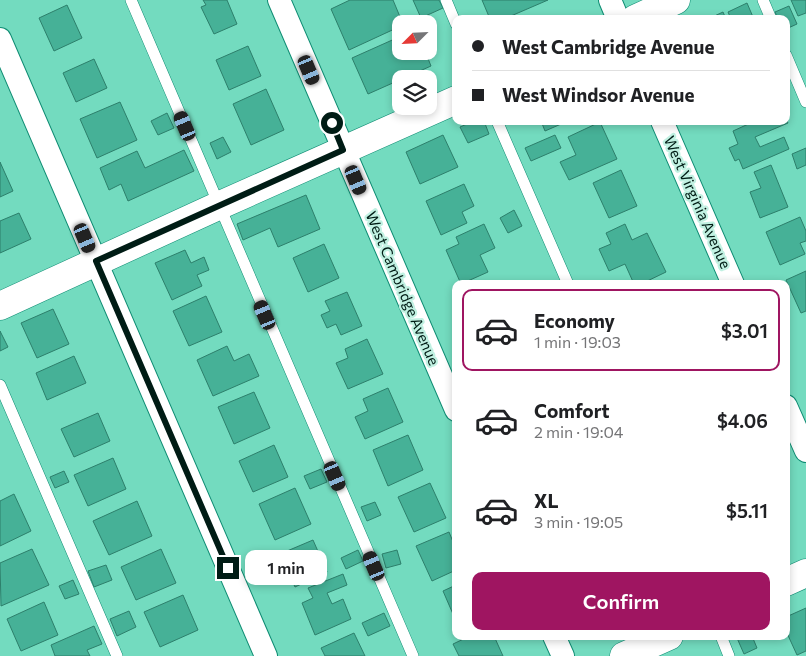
<!DOCTYPE html>
<meta charset="utf-8">
<style>
:root{--surface:#fff;--page:#f2f2f2;--text:#202124;--muted:#757577;--line:#e0e0e0;--accent:#9f1561}
body{margin:0;font-family:Commissioner,sans-serif;background:var(--page);color:var(--text);height:100vh;display:flex;flex-direction:column;font-size:19px;white-space:nowrap}
*{box-sizing:border-box;margin:0}
p{font-size:16px;color:var(--muted)}
.icon{flex:none;width:28px;height:28px;fill:none;stroke:currentColor;stroke-width:2;stroke-linecap:round;stroke-linejoin:round}
.map{position:relative;flex:1;overflow:hidden}
.panel{position:absolute;left:452px;top:280px;width:338px;height:360px;display:flex;flex-direction:column;background:var(--surface);border-radius:10px;box-shadow:0 2px 8px #0003}
.panel>*{flex:none}
.hud{position:absolute;left:452px;top:15px;width:338px;height:110px;border-radius:10px;box-shadow:0 2px 8px #0003;display:grid;align-content:center;height:110px;padding:0 20px;background:var(--surface)}
.needle{width:32px;rotate:246deg}
.controls{position:absolute;left:392px;top:15px;display:grid;gap:10px}
.controls a{display:grid;place-items:center;width:45px;height:45px;border-radius:10px;background:var(--surface);box-shadow:0 2px 8px #0003;font-size:25px}
.end{position:absolute;width:22px;height:22px;margin:-11px;border:6px solid #001c15;background:#fff;box-shadow:0 0 0 2px #fff}
.from{border-radius:50%}
.bubble{position:absolute;height:35px;border-radius:10px;background:var(--surface);box-shadow:0 2px 8px #0003;font-size:16px;font-weight:600;line-height:35px;text-align:center}
.car{position:absolute;width:15px;height:30px;margin:-15px -8px;border-radius:6px;box-shadow:0 0 4px 1px #0007;background:linear-gradient(#222 24%,#8ab4d8 0 40%,#222 0 76%,#8ab4d8 0 86%,#222 0)}
.hud b{display:flex;align-items:center;gap:18px;height:48px;font-size:19px}
.hud b+b{border-top:1px solid var(--line)}
.hud i{width:12px;height:12px;background:var(--text)}
ul{padding:9px 0 0;list-style:none}
li{display:flex;align-items:center;gap:15px;height:82px;margin:0 10px 8px;padding:0 10px;border:2px solid transparent;border-radius:10px}
li div{flex:1}
li b{display:block;font-size:19px}
li em{font-style:normal;font-weight:600}
li.selected{border-color:var(--accent)}
li>.icon{width:45px;height:45px;stroke-width:1.5}
.cta{display:flex;gap:10px;margin-top:auto;padding:10px 20px}
.cta a{flex:1;height:58px;border-radius:10px;background:var(--accent);color:#fff;font-size:20px;font-weight:600;line-height:58px;text-align:center}
.map>svg:first-child{display:block}
.building{fill:#46b197;stroke:#2d7f6b}
.lines{fill:none;stroke-linecap:round;stroke-linejoin:round}
.service-casing{stroke:#0f8c73;stroke-width:12}
.minor-casing{stroke:#0f8c73;stroke-width:24}
.tertiary-casing{stroke:#0f8c73;stroke-width:29}
.service{stroke:#fff;stroke-width:11}
.minor{stroke:#fff;stroke-width:22}
.tertiary{stroke:#fff;stroke-width:28}
.route{stroke:#001c15;stroke-width:6}
.labels{text-anchor:middle;dominant-baseline:central;stroke-width:4.5;stroke-linejoin:round;paint-order:stroke}
.street-label{font-size:15px;fill:#001c15;stroke:#c1f1e2}
</style>
<div class="map">
<svg width="806" height="656" viewBox="0 0 806 656">
<rect width="100%" height="100%" fill="#73dbbf"/>
<path class="building" d="M203,0H227L237,24L214,34L201,7L206,5Z
M350,0H393L403,24H401V26L349,50L331,9Z
M413,0H439L443,8L421,18Z
M482,0H548L504,19H490Z
M791,0H806V13L798,16Z
M747,3L753,17L749,19H731L728,12Z
M67,5L82,38L54,51L39,18Z
M789,6L797,24L786,29V19H778L775,12Z
M723,12L726,19H708Z
M399,37L401,42V51H425L431,66L368,94L352,58Z
M248,46L261,76L229,90L216,60Z
M94,59L107,88L76,102L63,73Z
M266,89L284,130L251,145L233,104Z
M120,102L137,140L97,158L80,119Z
M167,113L174,128L158,135L151,121Z
M786,119L788,123L755,137L760,147L784,137L789,149L743,169L739,159L735,161L729,148L738,144L733,131L755,121H786Z
M474,121H484L489,134L468,143L460,127Z
M541,121H568L545,131Z
M600,122L617,159L569,180L560,162L576,155L568,137Z
M443,135L458,167L420,184L406,152Z
M555,135L561,148L531,161L525,148Z
M223,137L231,152L217,159L210,143Z
M806,148V165L797,169L792,154Z
M184,150L194,171L128,201L121,184L109,190L100,168L137,151L145,168Z
M0,162L13,191L0,197Z
M771,165L788,207L760,218L750,192L761,188L754,172Z
M621,170L637,206L609,218L593,183Z
M464,184L474,206L462,212L467,223L441,235L426,201Z
M306,195L320,229L278,247L270,228L243,240L237,224Z
M514,210L522,226L508,233L500,218Z
M19,213L31,239L0,253V221Z
M800,217L806,231V241L800,243L805,254L780,265L766,232Z
M484,224L495,248L480,255L488,272L461,284L446,250L459,244L456,237Z
M625,224L632,240L647,233L666,272L641,284H634L625,264L609,271L599,249L611,244L606,233Z
M324,244L339,278L308,292L293,258Z
M185,250L191,263L204,257L209,270L197,275L202,286L172,300L155,263Z
M806,271V311L801,313L786,280Z
M347,292L362,326L341,335L336,324L327,328L321,315L330,311L325,301Z
M206,296L222,332L189,346L173,311Z
M53,309L69,344L37,358L21,323Z
M0,331L8,347L0,351Z
M367,339L383,374L348,389L336,363L348,358L345,349Z
M227,346L234,361L249,354L259,376L213,396L197,360Z
M74,356L86,383L47,400L36,373Z
M388,388L403,422L365,439L355,417L368,411L363,399Z
M254,392L270,428L234,444L218,407Z
M98,413L110,441L74,457L61,429Z
M408,435L423,470L388,486L373,450Z
M274,445L288,477L253,492L239,461Z
M113,458L126,489L88,506L74,475Z
M321,469L327,482L310,489L304,476Z
M64,471L69,482L55,488L50,477Z
M430,483L446,518L414,532L398,497Z
M295,488L311,524L275,540L259,504Z
M14,494L31,531L0,546V501Z
M137,501L152,536L109,555L93,521Z
M375,502L381,515L367,521L361,507Z
M449,532L456,549V570L432,581L416,546Z
M313,540L327,572L295,587L280,554Z
M32,549L49,585L1,606L0,563Z
M161,549L176,583L136,600L121,567Z
M358,550L363,561L346,569L341,558Z
M397,550L401,564L386,568L382,554Z
M106,565L112,580L94,587L88,571Z
M343,574L347,585L327,593L332,604L343,599L351,619L315,635L302,603L313,598L308,588Z
M73,580L79,594L65,599L59,586Z
M456,585V621L443,591Z
M183,595L198,630L160,647L144,612Z
M44,602L58,635L21,651L7,619Z
M806,608V651L797,655L786,631V617Z
M129,611L136,627L117,636L110,619Z
M384,613L390,626L368,636L362,623Z
M94,626L102,644L87,650L90,656H55L51,645Z
M354,633L365,656H325L321,648Z
M470,636H494L503,656H459L453,644Z
M742,636H752L757,648L744,654L737,638Z"/>
<g class="lines">
<defs>
<path id="service" d="M131,0L413,656
M446,0L456,24
M763,0L771,19
M786,55L806,102
M497,121L568,284
M0,385L117,656
M721,636L729,656"/>
<path id="minor" d="M279,0L456,410
M610,0L618,19
M0,39L266,656
M662,121L733,284
M786,406L806,451
M554,636L563,656"/>
<path id="tertiary" d="M635,19L676,0
M0,306L218,206L456,100
M786,582L806,573
M624,656L669,636"/>
</defs>
<use href="#service" class="service-casing"/>
<use href="#minor" class="minor-casing"/>
<use href="#tertiary" class="tertiary-casing"/>
<use href="#service" class="service"/>
<use href="#minor" class="minor"/>
<use href="#tertiary" class="tertiary"/>
</g>
<g class="lines">
<path class="route" d="M228,568L96,261L343,150L332,123"/>
</g>
<g class="labels">
<g class="street-label">
<text transform="translate(698 202) rotate(66)">West Virginia Avenue</text>
<text transform="translate(403 288) rotate(67)">West Cambridge Avenue</text>
</g>
</g>
</svg>
<div class="controls">
<a><svg class="needle" viewBox="-14 -14 28 28"><path d="M0-13l5 13h-10z" fill="#e53935"/><path d="M0 13l5-13h-10z" fill="#757577"/></svg></a>
<a><svg class="icon" aria-label="layers" viewBox="0 0 24 24"><path d="M12 4l9 5-9 5-9-5zM3 14l9 5 9-5"/></svg></a>
</div>
<i class="end from" style="left:332px;top:123px"></i>
<i class="end" style="left:228px;top:568px"></i>
<div class="bubble" style="left:245px;top:550px;width:82px">1 min</div>
<i class="car" style="left:309px;top:70px;rotate:157deg"></i>
<i class="car" style="left:185px;top:126px;rotate:337deg"></i>
<i class="car" style="left:356px;top:180px;rotate:157deg"></i>
<i class="car" style="left:85px;top:238px;rotate:157deg"></i>
<i class="car" style="left:265px;top:315px;rotate:337deg"></i>
<i class="car" style="left:335px;top:476px;rotate:157deg"></i>
<i class="car" style="left:374px;top:566px;rotate:337deg"></i>
<div class="hud">
<b><i class="from"></i>West Cambridge Avenue</b>
<b><i></i>West Windsor Avenue</b>
</div>
<section class="panel">
<ul>
<li class="selected"><svg class="icon" aria-label="car" viewBox="0 0 24 24"><path d="M5 17H2v-5l4-1 3-4h7l3 4 3 1v5h-3M9 17h6M6 11h13"/><circle cx="7" cy="17" r="2"/><circle cx="17" cy="17" r="2"/></svg><div><b>Economy</b><p>1 min · 19:03</p></div><em>$3.01</em></li>
<li><svg class="icon" aria-label="car" viewBox="0 0 24 24"><path d="M5 17H2v-5l4-1 3-4h7l3 4 3 1v5h-3M9 17h6M6 11h13"/><circle cx="7" cy="17" r="2"/><circle cx="17" cy="17" r="2"/></svg><div><b>Comfort</b><p>2 min · 19:04</p></div><em>$4.06</em></li>
<li><svg class="icon" aria-label="car" viewBox="0 0 24 24"><path d="M5 17H2v-5l4-1 3-4h7l3 4 3 1v5h-3M9 17h6M6 11h13"/><circle cx="7" cy="17" r="2"/><circle cx="17" cy="17" r="2"/></svg><div><b>XL</b><p>3 min · 19:05</p></div><em>$5.11</em></li>
</ul>
<div class="cta"><a>Confirm</a></div>
</section>
</div>
